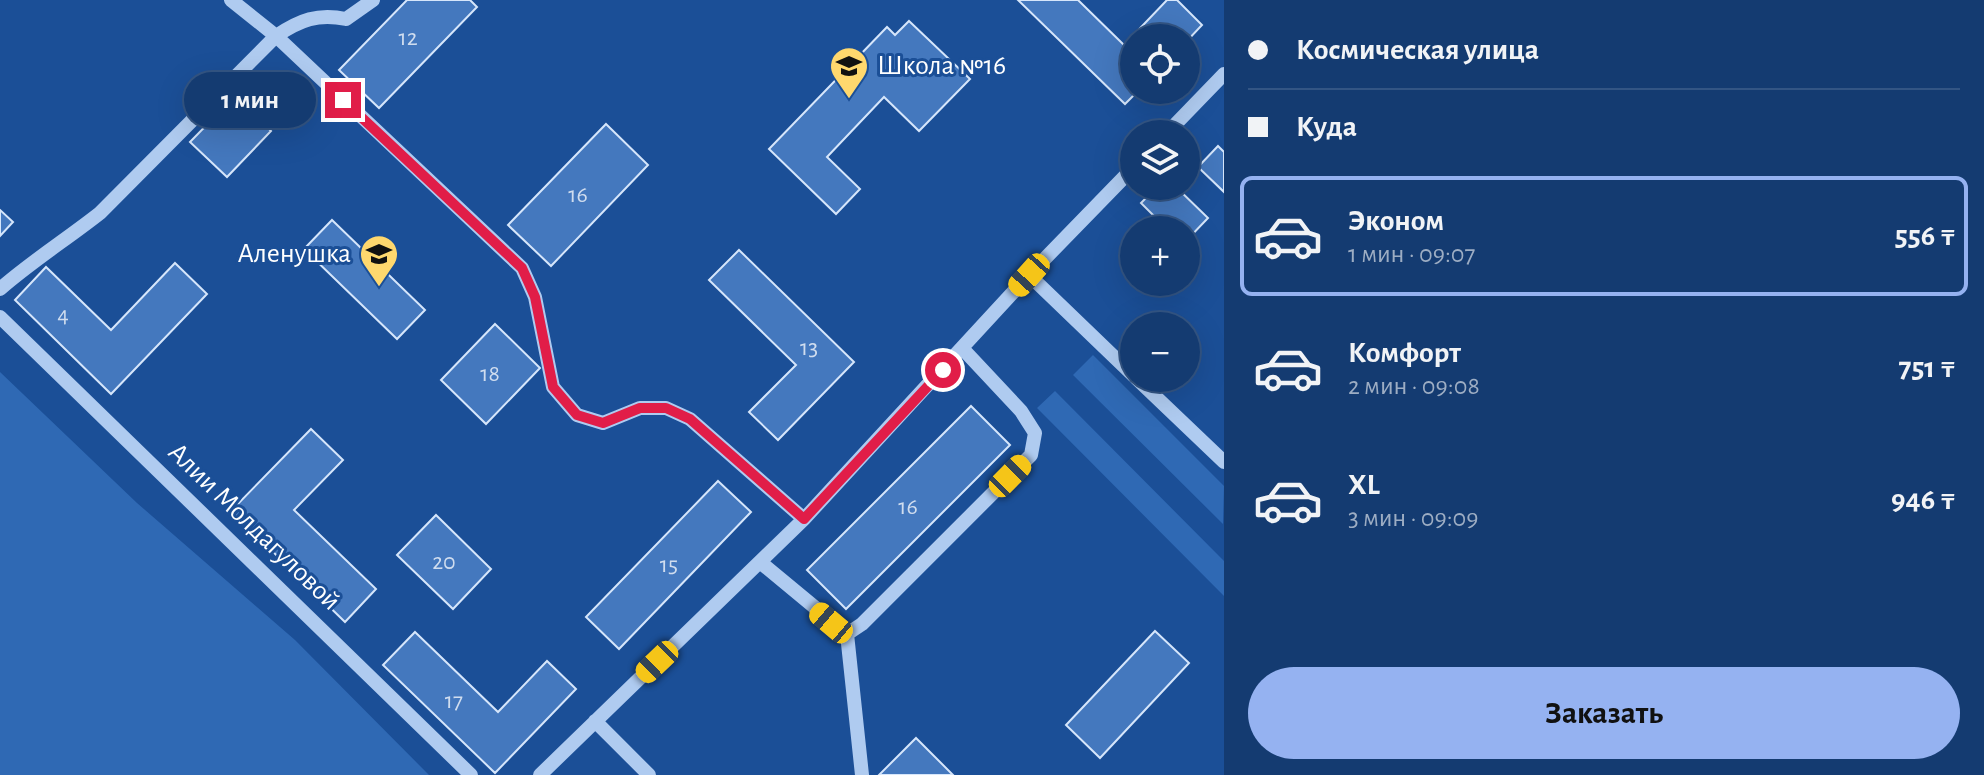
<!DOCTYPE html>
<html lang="ru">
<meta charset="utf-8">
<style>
:root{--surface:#143b71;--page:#1d4276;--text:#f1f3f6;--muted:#9dadc3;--line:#335584;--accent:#95b2f1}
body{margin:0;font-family:"Alegreya Sans",sans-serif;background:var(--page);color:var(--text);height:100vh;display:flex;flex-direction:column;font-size:30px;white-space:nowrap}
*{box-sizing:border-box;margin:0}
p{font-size:26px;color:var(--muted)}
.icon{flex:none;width:44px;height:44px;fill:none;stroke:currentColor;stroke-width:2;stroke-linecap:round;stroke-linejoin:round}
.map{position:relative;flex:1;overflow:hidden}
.side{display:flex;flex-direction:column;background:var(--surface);width:760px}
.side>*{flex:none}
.hud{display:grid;align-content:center;height:176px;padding:0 24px;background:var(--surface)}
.controls{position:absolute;left:1120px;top:24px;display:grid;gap:16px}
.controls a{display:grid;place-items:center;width:80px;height:80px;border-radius:50%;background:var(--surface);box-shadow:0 8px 32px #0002,0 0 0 2px var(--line);font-size:40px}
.end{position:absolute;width:36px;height:36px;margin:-18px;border:10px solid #e11d48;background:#fff;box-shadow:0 0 0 4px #fff}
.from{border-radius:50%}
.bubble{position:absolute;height:56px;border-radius:28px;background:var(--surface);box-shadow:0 8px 32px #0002,0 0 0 2px var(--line);font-size:26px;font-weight:700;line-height:56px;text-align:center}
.car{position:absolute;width:24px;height:48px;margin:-24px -12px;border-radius:10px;box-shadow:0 0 6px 2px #0007;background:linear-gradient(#f5c518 24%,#345 0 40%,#f5c518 0 76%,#345 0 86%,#f5c518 0)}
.hud b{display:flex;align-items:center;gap:28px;height:76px;font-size:30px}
.hud b+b{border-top:2px solid var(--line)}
.hud i{width:20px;height:20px;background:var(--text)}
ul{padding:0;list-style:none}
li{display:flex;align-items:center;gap:24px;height:120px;margin:0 16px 12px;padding:0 8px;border:4px solid transparent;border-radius:12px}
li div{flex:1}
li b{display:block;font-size:30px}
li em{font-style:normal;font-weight:700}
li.current{border-color:var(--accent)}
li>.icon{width:72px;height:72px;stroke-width:1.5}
.primary-button{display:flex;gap:16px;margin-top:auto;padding:16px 24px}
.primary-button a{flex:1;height:92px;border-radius:48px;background:var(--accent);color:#111;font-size:32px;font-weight:700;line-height:92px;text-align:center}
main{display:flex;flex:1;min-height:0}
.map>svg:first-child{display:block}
.green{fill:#2f69b4}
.building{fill:#4478be;stroke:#d6e6fb;stroke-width:2}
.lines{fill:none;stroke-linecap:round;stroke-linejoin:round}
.minor{stroke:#afcbf0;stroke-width:14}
.route{stroke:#e11d48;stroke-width:10}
.labels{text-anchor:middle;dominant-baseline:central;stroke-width:6;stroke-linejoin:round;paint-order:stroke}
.number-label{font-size:24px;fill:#d0ddef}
.poi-label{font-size:28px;fill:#fff;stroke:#1b4f97;text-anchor:start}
.street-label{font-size:28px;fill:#fff;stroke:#1b4f97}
</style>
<main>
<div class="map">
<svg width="1224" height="775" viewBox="0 0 1224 775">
<rect width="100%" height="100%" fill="#1b4f97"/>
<path class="green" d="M1093,355L1224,486L1223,524L1073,375Z
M0,372L137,503L295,640L429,775H0Z
M1055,391L1224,561V596L1037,408Z"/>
<path class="building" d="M407,0H470L477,7L379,108L339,70Z
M1018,0H1078L1124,45L1167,0H1177L1202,25L1186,42V38H1134V90H1139L1125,104Z
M909,21L970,79L919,131L884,97L827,157L860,189L836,214L769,149L887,27L895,35Z
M235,96L271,131L227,177L190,142Z
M606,124L648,165L551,266L508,225Z
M1218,146L1224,152V192L1198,167Z
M1158,186H1175L1208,218L1186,241V230H1168L1141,203Z
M0,210L13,222L0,236Z
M332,220L425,310L397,339L304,249Z
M739,250L854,362L778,440L749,412L796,365L709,280Z
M175,263L207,294L111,394L15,300L46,267L111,330Z
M495,324L540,368L486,424L441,380Z
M971,406L1010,445L846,609L807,570Z
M311,429L343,460L294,510L376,589L345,622L231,511Z
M718,481L751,512L619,649L586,617Z
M436,515L491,569L453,609L397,555Z
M1155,631L1189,663L1100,758L1066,725Z
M415,632L498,712L547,661L576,689L495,773L383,665Z
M916,738L953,775H879Z"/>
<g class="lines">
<path class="minor" d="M231,0L276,36C300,20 318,13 346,19L373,0
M1166,134L1224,74
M1029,275L1134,376
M0,289C32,261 67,239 100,213L276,36L522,268L535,297L553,387L577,415L603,423L640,408H666L690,419L804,519
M0,317L471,775
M1136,378L1224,462
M760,562L847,634L862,624L1031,455L1035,433L1021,411L962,348
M847,634L862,775
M595,721L649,775
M540,775L804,519L1029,275L1134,167"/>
</g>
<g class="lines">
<path class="route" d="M343,100L522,268L535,297L553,387L577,415L603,423L640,408H666L690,419L804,519L943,370"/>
</g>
<defs>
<symbol id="school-pin" viewBox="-11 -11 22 30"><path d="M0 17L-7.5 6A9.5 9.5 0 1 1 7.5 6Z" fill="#ffd86e" stroke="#1b4f97"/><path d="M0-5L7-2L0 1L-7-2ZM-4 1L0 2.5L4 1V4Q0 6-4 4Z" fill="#111"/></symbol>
</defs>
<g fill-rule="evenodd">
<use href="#school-pin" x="827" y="44" width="44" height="60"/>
<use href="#school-pin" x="357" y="232" width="44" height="60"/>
</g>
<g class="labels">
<g class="number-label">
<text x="408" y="38">12</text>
<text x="578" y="195">16</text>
<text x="63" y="315">4</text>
<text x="809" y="348">13</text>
<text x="490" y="374">18</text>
<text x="908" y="507">16</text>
<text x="444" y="562">20</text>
<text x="669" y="565">15</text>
<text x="454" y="701">17</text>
</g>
<g class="poi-label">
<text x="877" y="66">Школа №16</text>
<text x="351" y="254" text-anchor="end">Аленушка</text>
</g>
<g class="street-label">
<text transform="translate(254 527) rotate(44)">Алии Молдагуловой</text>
</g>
</g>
</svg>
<div class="controls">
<a><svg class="icon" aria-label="locate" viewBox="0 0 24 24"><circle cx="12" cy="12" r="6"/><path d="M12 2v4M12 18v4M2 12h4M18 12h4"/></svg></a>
<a><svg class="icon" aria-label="layers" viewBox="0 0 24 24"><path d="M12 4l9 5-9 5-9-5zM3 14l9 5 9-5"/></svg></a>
<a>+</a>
<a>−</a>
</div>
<i class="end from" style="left:943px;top:370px"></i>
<i class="end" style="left:343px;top:100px"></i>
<div class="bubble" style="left:184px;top:72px;width:132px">1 мин</div>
<i class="car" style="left:1029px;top:275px;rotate:222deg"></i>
<i class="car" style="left:1010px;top:476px;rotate:45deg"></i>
<i class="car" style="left:831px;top:623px;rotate:310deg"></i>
<i class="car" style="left:657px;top:662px;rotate:226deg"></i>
</div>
<section class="side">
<div class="hud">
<b><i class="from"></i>Космическая улица</b>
<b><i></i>Куда</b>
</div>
<ul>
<li class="current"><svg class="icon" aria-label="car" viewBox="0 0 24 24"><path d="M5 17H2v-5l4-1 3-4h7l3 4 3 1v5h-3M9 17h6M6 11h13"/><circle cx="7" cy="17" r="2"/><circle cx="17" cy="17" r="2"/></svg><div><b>Эконом</b><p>1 мин · 09:07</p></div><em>556 ₸</em></li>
<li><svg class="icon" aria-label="car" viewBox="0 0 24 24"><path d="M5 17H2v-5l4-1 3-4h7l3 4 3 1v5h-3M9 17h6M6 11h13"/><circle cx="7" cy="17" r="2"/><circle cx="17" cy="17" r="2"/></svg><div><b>Комфорт</b><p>2 мин · 09:08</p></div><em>751 ₸</em></li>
<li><svg class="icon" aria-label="car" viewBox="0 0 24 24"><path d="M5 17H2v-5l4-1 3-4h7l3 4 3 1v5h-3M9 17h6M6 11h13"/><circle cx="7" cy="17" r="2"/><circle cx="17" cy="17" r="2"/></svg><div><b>XL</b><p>3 мин · 09:09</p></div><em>946 ₸</em></li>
</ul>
<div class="primary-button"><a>Заказать</a></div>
</section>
</main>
